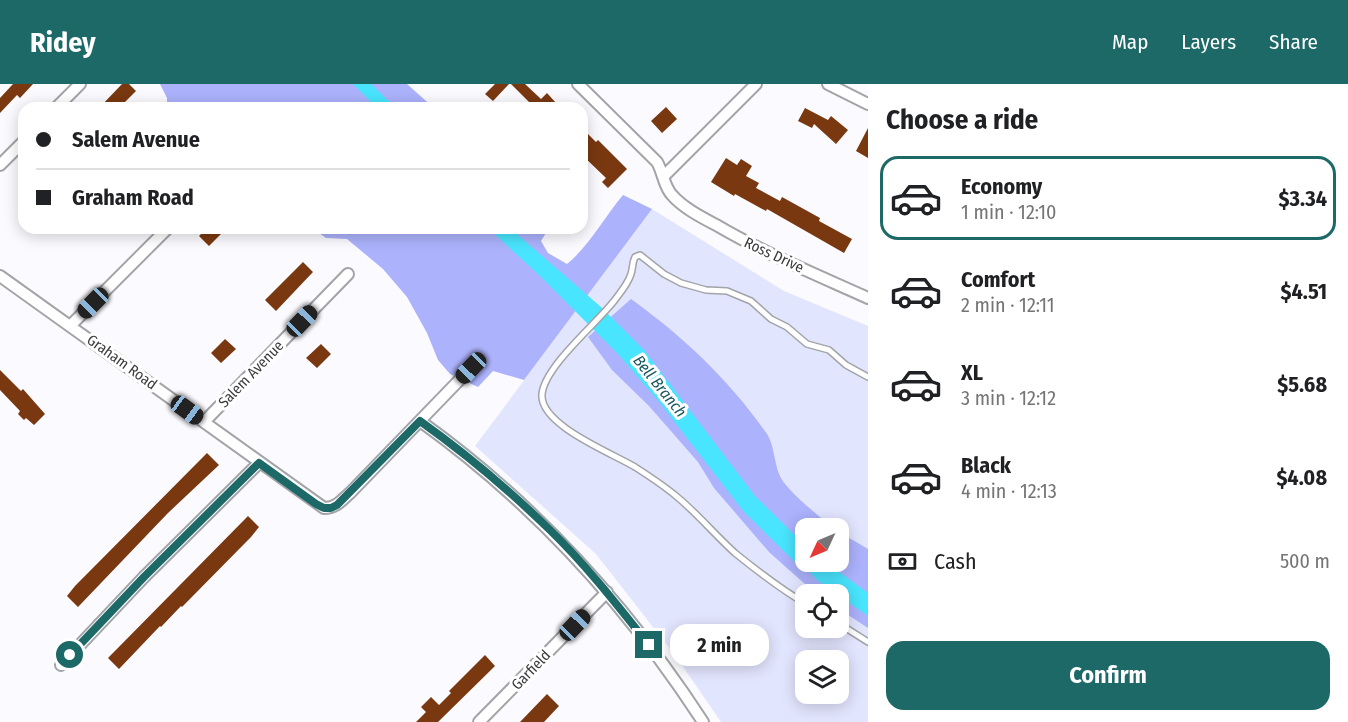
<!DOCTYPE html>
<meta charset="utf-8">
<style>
:root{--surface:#fff;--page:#f2f2f2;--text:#202124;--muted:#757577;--line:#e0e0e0;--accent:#1c6967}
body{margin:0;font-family:"Fira Sans Condensed",sans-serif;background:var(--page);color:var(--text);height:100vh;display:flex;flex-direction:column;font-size:22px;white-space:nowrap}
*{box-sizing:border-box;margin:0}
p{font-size:20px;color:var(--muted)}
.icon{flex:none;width:33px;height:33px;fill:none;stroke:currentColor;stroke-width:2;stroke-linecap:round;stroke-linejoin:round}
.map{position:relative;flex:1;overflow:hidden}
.sheet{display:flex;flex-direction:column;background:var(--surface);width:480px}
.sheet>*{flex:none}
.hud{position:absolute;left:18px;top:18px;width:570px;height:132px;border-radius:18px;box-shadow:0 3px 15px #0003;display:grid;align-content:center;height:132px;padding:0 18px;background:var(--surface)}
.needle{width:39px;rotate:226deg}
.fabs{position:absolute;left:795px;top:434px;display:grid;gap:12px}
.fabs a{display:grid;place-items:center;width:54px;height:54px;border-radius:12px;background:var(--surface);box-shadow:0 3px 15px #0003;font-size:30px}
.end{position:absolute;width:27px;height:27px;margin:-14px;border:8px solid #1c6967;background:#fff;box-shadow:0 0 0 3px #fff}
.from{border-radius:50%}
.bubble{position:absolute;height:42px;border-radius:18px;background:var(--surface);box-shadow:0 3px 15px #0003;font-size:20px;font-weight:700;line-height:42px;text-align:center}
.car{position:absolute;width:18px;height:36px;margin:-18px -9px;border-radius:8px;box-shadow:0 0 4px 2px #0007;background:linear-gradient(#222 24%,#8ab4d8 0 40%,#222 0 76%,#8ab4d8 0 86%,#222 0)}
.hud b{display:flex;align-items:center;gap:21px;height:57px;font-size:22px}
.hud b+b{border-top:2px solid var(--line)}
.hud i{width:15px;height:15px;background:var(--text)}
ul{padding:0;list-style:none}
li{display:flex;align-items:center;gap:18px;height:84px;margin:0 12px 9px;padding:0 6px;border:3px solid transparent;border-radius:18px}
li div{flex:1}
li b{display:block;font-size:22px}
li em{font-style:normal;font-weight:700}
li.on{border-color:var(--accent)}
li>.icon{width:54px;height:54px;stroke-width:1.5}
h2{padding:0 18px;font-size:27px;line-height:72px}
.pay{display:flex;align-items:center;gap:15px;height:66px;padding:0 18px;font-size:22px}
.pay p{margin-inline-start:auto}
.button{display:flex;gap:12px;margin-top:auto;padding:12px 18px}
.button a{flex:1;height:69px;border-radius:18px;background:var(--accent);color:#fff;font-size:24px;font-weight:700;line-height:69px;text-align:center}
header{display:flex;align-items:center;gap:36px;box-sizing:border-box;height:84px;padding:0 30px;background:var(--accent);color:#fff}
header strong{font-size:28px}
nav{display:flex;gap:33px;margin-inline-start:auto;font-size:21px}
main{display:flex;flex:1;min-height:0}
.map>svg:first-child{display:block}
.green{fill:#e2e5fe;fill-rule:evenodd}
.forest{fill:#acb2fb}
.water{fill:#49e4fd}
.building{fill:#793810}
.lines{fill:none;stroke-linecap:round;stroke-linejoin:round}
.service-casing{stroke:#a3a4a8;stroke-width:8}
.minor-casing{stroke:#a3a4a8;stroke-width:14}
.service{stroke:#fff;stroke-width:5}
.minor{stroke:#fff;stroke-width:10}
.route{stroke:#1c6967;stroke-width:8}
.labels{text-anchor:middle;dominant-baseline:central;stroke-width:6;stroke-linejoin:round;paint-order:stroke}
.street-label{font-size:15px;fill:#3b3b3d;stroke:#fff}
.water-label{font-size:16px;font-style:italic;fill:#185762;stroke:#fff}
</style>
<header>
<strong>Ridey</strong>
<nav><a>Map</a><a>Layers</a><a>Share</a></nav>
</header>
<main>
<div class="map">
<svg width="868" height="638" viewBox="0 0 868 638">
<rect width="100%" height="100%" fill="#fbfbff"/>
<path class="green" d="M652,125L784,207L868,242V638H721L677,574L596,470L475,362ZM806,444H838V477H806ZM806,510H838V543H806ZM806,576H838V609H806Z"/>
<path class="forest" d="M160,0H407L434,24H167V14Z
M623,111L652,125L524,296L493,287L478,303L450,290L438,276L427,249L407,213L383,185L347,155L326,154L312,144H549L541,157L548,169L567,180C590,161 603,135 623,111Z
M631,215C684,253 730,297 767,350C774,361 774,377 779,390C785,406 820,433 834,444H806V477H838L839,448L868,465V544L839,525L838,510H816L769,468L714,404L698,378L649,322L612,286L588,253Z"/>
<path class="water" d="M353,0H371L396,24H377Z
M488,144L511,145L601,223L645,267L755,412L805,461L806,477H824L868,509V532L817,496L807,485L794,477L744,428L660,319L618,270L540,192Z"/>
<path class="building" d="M13,0H33L20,14L17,11L0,29V14Z
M122,0H129L136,7L119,24H99Z
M495,0H509L493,17L485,10Z
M511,0H525L541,15L547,9L556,19L551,24H532L527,20L529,18Z
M666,23L677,35L662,49L651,37Z
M805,24L828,36L831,32L848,46L836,60L814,40L812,44L798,37Z
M582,44L596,58L598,56L627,85L608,104L602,98L606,94L582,71Z
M868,44V74L856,67Z
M726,74L737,81L741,75L752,82L746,92L759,99L756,104L780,117L782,113L820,134L819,137L852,155L844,169L767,125L766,127L735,110L734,112L711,98Z
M207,144H227L209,162L199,152Z
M303,178L313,188L276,227L265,216Z
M225,255L236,265L221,279L211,269Z
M321,260L331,270L317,284L306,274Z
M0,286L21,307L23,305L45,330L34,341L26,334L24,336L18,330L20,327L0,306Z
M207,369L219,381L168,429L78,523L67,512L75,502Z
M248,432L259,443L251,453L182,523L181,522L161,543L160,542L119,585L108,574Z
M485,571L495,582L438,638H416L426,628L421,623L431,613L439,621L451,609L449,607Z
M547,610L559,622L544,638H520Z"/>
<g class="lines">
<defs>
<path id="service" d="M806,520C782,506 756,486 735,469C715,451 697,429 676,412C663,401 649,392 635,383C612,369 539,341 542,310C545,282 596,240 614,217C620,209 628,200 631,190C633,184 632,179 635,173L640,171L664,190L681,199L706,206L727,207L751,217L771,235L787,243L807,260L829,266L846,281L868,293
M838,539L868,558"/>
<path id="minor" d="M578,0L657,78C663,88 664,103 672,111C683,124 703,134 718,142C766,170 817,191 868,214
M828,0L868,20
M56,24L80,0
M0,81L24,57
M664,92L756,0
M0,192L324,424C336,424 341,417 350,409L471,284
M71,241L168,144
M420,337C533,418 627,521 703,638
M204,338L348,190
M61,581L144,493L259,379
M479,638L607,508"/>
</defs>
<use href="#service" class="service-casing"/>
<use href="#minor" class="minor-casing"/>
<use href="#service" class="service"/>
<use href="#minor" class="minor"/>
</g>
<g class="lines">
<path class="route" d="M70,571L144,493L259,379L316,420L324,424H331L337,421L420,337C465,369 510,407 550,446C587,482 618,522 649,561"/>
</g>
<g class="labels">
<g class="street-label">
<text transform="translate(774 171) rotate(25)">Ross Drive</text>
<text transform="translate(122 278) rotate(36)">Graham Road</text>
<text transform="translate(251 290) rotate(-46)">Salem Avenue</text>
<text transform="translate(531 586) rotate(-46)">Garfield</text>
</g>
<g class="water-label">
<text transform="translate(660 302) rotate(51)">Bell Branch</text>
</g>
</g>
</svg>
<div class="fabs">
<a><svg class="needle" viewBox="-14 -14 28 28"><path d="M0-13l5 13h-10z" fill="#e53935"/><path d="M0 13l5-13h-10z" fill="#757577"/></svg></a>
<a><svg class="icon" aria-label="locate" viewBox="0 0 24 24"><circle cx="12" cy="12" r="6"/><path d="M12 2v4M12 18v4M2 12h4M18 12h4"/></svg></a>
<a><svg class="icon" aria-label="layers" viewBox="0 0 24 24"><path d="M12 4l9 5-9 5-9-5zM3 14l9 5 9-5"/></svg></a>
</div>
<i class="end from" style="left:70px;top:571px"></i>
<i class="end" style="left:649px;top:561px"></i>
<div class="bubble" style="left:670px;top:540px;width:99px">2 min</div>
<i class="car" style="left:93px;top:219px;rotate:225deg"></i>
<i class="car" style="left:302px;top:237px;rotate:44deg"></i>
<i class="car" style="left:471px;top:284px;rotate:224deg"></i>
<i class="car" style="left:187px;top:326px;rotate:126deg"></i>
<i class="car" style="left:575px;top:541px;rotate:44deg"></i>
<div class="hud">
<b><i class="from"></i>Salem Avenue</b>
<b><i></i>Graham Road</b>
</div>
</div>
<section class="sheet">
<h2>Choose a ride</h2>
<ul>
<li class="on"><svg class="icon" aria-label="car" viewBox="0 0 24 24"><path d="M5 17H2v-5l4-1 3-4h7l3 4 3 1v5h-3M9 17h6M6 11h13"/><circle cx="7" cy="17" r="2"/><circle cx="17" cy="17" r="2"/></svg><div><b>Economy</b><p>1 min · 12:10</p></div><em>$3.34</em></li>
<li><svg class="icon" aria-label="car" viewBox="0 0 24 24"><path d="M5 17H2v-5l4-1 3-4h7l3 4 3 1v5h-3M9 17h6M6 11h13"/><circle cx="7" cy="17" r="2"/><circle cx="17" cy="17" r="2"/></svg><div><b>Comfort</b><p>2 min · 12:11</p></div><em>$4.51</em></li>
<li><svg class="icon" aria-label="car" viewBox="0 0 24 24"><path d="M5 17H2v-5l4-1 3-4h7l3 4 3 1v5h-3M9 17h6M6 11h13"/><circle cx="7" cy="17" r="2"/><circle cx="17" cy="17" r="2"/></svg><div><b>XL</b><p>3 min · 12:12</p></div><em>$5.68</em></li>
<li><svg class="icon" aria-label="car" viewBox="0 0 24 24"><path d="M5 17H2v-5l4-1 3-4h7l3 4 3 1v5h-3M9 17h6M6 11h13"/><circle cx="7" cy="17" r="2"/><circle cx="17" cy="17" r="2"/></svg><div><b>Black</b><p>4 min · 12:13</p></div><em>$4.08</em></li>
</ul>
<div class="pay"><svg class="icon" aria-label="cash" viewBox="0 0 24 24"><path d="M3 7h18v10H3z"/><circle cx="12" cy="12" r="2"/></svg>Cash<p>500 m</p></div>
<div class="button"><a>Confirm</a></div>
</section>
</main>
